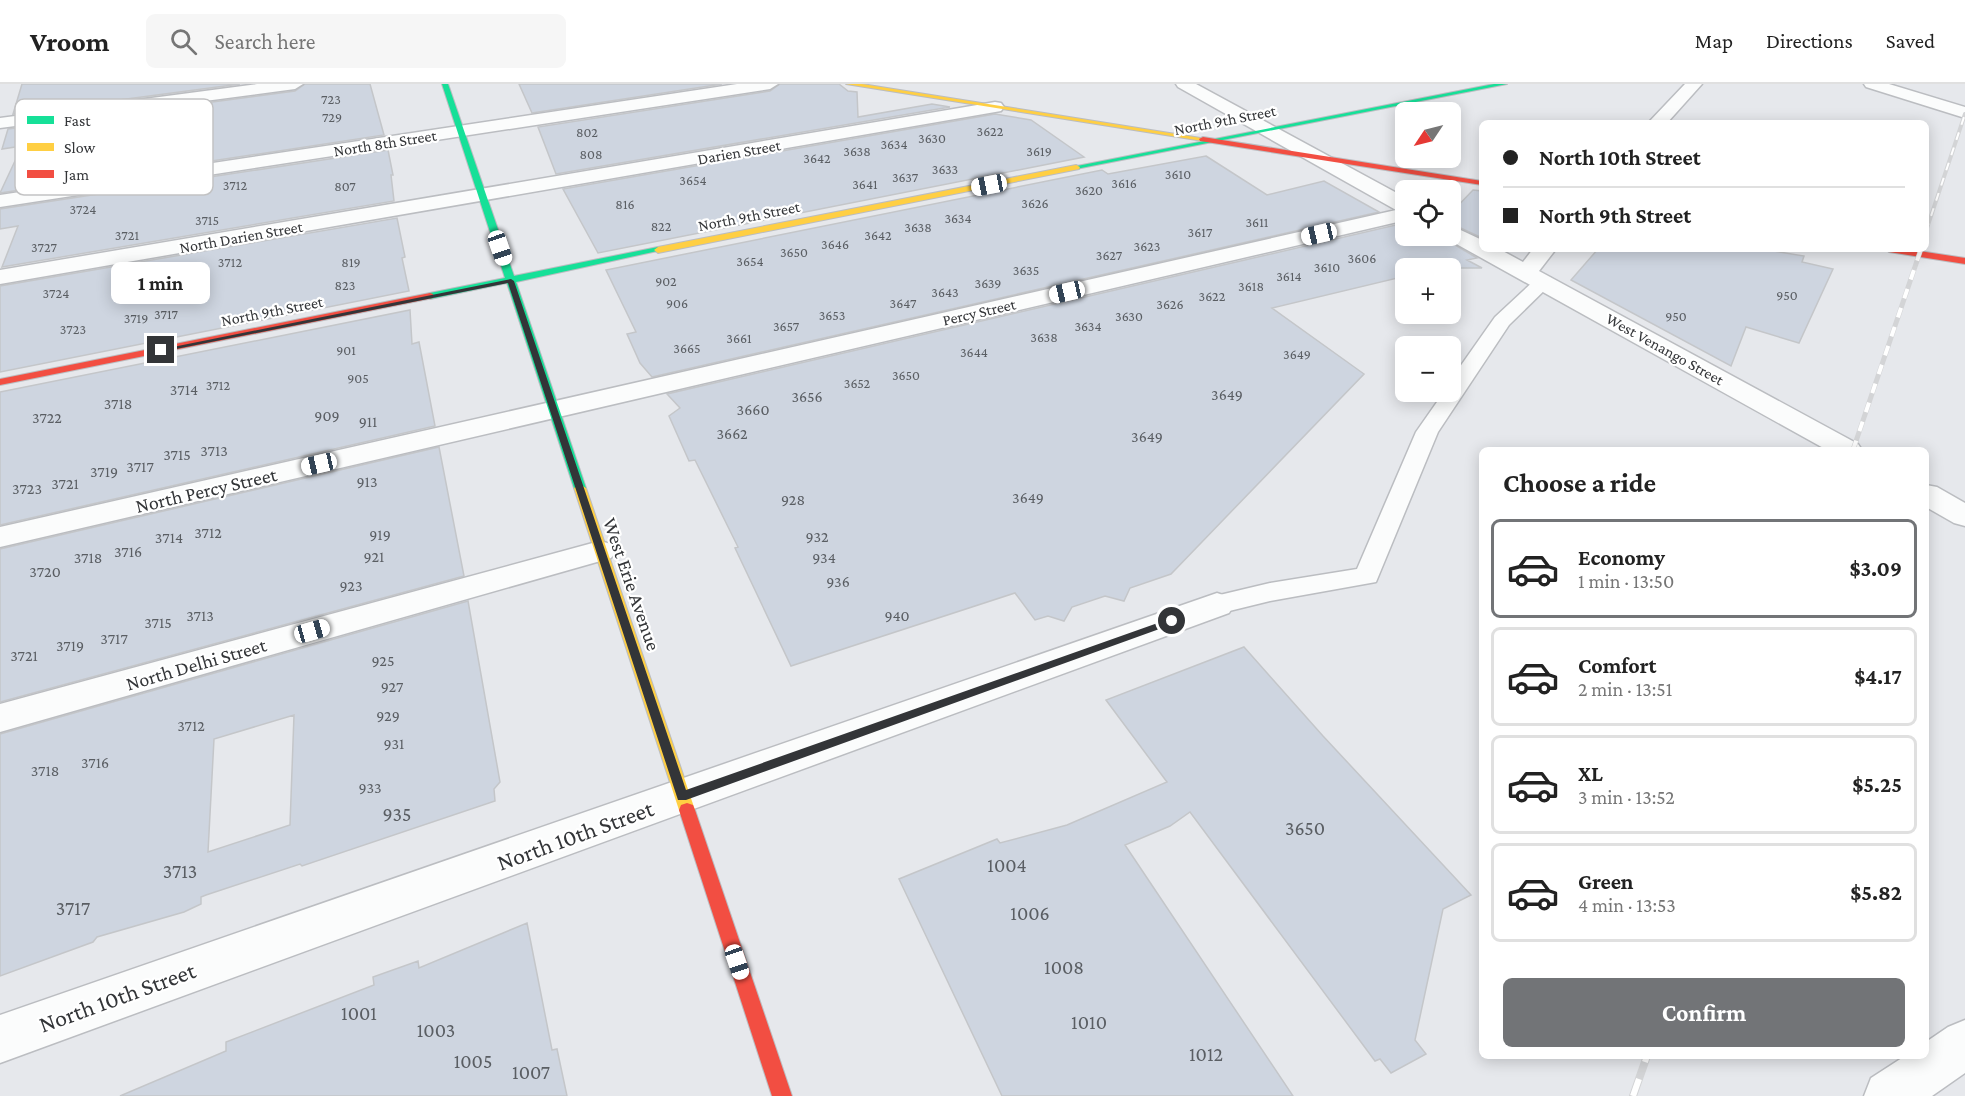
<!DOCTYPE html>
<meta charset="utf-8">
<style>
:root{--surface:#fff;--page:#f6f6f6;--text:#222;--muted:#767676;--line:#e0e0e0;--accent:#727477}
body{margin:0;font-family:"Crimson Pro",serif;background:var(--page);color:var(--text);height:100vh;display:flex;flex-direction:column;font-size:22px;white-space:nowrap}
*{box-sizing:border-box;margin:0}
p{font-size:20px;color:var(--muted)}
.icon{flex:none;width:33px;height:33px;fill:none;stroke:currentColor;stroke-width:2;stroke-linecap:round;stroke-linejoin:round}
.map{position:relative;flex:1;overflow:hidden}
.panel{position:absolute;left:1479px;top:363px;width:450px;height:612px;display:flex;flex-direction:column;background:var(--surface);border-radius:9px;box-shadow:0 3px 15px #0003}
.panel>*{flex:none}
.banner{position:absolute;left:1479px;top:36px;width:450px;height:132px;border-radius:9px;box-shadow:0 3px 15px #0003;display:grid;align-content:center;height:132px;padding:0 24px;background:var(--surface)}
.needle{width:39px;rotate:235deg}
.tools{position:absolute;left:1395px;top:18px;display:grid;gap:12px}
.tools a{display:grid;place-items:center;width:66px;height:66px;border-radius:9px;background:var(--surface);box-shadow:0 3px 15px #0003;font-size:30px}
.end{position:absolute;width:27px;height:27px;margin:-14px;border:8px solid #333538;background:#fff;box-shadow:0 0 0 3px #fff}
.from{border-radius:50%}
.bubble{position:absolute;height:42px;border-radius:9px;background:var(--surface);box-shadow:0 3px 15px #0003;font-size:20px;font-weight:700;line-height:42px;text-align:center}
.car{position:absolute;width:18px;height:36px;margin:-18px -9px;border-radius:8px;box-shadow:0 0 4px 2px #0007;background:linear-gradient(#fff 24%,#345 0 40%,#fff 0 76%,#345 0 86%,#fff 0)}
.banner b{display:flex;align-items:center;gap:21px;height:57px;font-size:22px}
.banner b+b{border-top:2px solid var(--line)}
.banner i{width:15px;height:15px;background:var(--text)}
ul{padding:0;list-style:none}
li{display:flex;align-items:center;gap:18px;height:99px;margin:0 12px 9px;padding:0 12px;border:3px solid var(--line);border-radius:9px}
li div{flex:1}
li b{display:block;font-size:22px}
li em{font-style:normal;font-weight:700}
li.active{border-color:var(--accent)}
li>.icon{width:54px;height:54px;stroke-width:1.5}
h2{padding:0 24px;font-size:27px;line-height:72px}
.primary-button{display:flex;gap:12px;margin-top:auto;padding:12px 24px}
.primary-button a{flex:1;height:69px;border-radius:9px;background:var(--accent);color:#fff;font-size:24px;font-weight:700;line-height:69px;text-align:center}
header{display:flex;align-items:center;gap:36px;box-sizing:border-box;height:84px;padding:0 30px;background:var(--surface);border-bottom:2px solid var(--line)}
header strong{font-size:28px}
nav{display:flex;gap:33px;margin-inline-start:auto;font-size:21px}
.search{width:420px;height:54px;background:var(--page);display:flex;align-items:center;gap:15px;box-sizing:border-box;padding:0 21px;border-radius:9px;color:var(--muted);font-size:22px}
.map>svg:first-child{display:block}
.building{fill:#ced5e0;stroke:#c4c6c9;stroke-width:1.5;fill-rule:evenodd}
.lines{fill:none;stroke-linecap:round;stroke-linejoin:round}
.lane-casing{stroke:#bbbdc1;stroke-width:3}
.street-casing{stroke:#bbbdc1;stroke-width:3}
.fast-casing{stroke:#bbbdc1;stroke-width:2}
.slow-casing{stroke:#bbbdc1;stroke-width:2}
.jam-casing{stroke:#bbbdc1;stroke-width:2}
.lane{fill:#fbfcfc;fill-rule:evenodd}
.street{fill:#fbfcfc;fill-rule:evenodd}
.fast{fill:#16e098;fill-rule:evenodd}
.slow{fill:#ffcf43;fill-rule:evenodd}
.jam{fill:#f24e42;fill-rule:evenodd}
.rail-far2-casing{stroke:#d3d4d6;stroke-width:4}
.rail-far1-casing{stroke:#d3d4d6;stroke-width:5}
.rail-casing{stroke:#d3d4d6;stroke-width:8}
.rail-far2{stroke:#fff;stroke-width:2;stroke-dasharray:8;stroke-linecap:butt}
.rail-far1{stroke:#fff;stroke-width:4;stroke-dasharray:10;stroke-linecap:butt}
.rail{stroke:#fff;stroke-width:6;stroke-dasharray:18;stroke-linecap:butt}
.route{fill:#333538}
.labels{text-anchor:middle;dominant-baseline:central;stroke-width:4.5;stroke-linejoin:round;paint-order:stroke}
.far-number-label{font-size:14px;fill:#5a5e63}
.far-street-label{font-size:16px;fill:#333538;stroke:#fff}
.number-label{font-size:16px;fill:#5a5e63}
.street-label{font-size:20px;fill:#333538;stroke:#fff}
.near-number-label{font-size:20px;fill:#5a5e63}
.near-street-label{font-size:24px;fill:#333538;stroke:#fff}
.key{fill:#fff;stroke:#c2c2c3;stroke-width:1.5}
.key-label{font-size:16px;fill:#333538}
</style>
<header>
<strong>Vroom</strong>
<div class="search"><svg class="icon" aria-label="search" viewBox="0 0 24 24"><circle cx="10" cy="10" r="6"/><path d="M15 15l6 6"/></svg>Search here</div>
<nav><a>Map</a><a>Directions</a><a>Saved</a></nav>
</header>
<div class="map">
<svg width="1965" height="1012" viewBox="0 0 1965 1012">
<rect width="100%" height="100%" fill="#e6e8ec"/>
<path class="building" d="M22,0H240L13,30Z
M305,0H370L384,51L0,109L22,62L2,65L8,45L295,7Z
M519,0H722L532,29Z
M780,0H839L848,7L857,8L858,33L932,20L950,23L556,90L538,43L770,7Z
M995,30L1031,36L1084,73L598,169L563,105Z
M388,66L393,91H391L394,117L2,183L18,142L0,145V125Z
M1206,72L1267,111L1324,97L1379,128L652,293L640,279L627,250L636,248L606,186L1102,86L1108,90Z
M1473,106L1482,107V154L1450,139V130Z
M397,134L405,173L402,174L409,207L0,288V202Z
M1400,140L1406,142V152H1422L1428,155L1431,152H1440L1477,174L1467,176L1482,184H1406V192L1272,224L1364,290L1171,490L1130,504L1124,517L1105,512L1072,523L1064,537L1048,532L1035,536L1015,509L791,582L735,464L738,463L695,376L689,377L669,332L680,324L667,310Z
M1598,165H1761L1804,172L1802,178L1833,185L1799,259L1746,243L1731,282L1571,196Z
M410,226L412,260L419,258L435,342L0,441V308Z
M439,363L464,492L0,618V465Z
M468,517L500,698L494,705L495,717L302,782L300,780L206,811L201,813V820L184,828L97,853L93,858L0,892V650ZM294,631L290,741L208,768L214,655Z
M1244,563L1323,652L1471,811L1443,825L1415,956L1426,970L1391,989L1380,975L1375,977L1190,728L1170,742L1125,761L1293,1012H1002L899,795L997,755L1000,759L1067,741L1167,698L1106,616Z
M527,839L552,966L557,965L567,1012H120L226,967V958L374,901L373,893L418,877L419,884Z"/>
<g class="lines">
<defs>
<path id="lane" d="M1544,192L1551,194L1553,198L1509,241L1438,348L1376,498L1270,517L1217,530L1207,528L1203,521L1207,514L1270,499L1357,485L1416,348L1444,308H1450V297L1495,233L1537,194Z"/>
<path id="street" d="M257,0H303L295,5L0,44V34Z
M737,0H778L770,5L0,123V111Z
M1176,0H1196L1406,114V136L0,463V443L1396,126L1178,3Z
M1685,0H1702L1667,39H1648Z
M1864,0H1889L1965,23V34L1866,3Z
M995,18L1001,19L1004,23L1001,27L0,200V186Z
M1450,141L1482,156V165H1499L1523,178L1533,165H1556L1539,187L1858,360L1862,366H1827L1442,152H1450Z
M1926,401L1937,403L1965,419V442L1954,439L1926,423Z
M600,457L611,460L616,467L611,474L0,648V620Z
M1217,509L1229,513L1234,521L1229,529L0,979V931Z
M1965,936V989L1932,1012H1864L1871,994L1905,972H1926V958L1948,943Z"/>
<path id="fast" d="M442,0H448L514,192L658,163L662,166L516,198L586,404L584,407L580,408L574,404L507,199L430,215L425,212L430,209L505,194Z
M1494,0H1507L1076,85L1072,83Z"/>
<path id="slow" d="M846,0H862L1207,55L1203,57Z
M1076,81L1080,83L1079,85L658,169L654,166L658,163Z
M580,400L586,404L695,726L693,731L687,733L681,731L679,726L574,404Z"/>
<path id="jam" d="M1203,53L1482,97V101L1200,57L1199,55Z
M1885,165H1906L1965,174V180L1889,168Z
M430,209L433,210V214L0,301V295Z
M687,719L693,721L695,726L792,1012H772L679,726L681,721Z"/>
</defs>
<use href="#lane" class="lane-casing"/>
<use href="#street" class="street-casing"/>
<use href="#fast" class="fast-casing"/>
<use href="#slow" class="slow-casing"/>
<use href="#jam" class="jam-casing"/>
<use href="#lane" class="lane"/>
<use href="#street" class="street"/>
<use href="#fast" class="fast"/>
<use href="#slow" class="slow"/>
<use href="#jam" class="jam"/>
<defs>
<path id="rail-far2" d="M1926,147L1965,30"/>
<path id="rail-far1" d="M1853,366L1921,165"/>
<path id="rail" d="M1633,1012L1647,972"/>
</defs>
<use href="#rail-far2" class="rail-far2-casing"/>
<use href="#rail-far1" class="rail-far1-casing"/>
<use href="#rail" class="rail-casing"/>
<use href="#rail-far2" class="rail-far2"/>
<use href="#rail-far1" class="rail-far1"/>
<use href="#rail" class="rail"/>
</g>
<path class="route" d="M511,195L514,197L686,706L1169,535H1176L1177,537L1176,539L686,716H678L508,199L161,268L158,266Z"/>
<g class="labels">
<g class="far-number-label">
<text x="331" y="15">723</text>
<text x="332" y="33">729</text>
<text x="990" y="47">3622</text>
<text x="587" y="48">802</text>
<text x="932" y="54">3630</text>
<text x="894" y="60">3634</text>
<text x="857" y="67">3638</text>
<text x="1039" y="67">3619</text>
<text x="591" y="70">808</text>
<text x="817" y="74">3642</text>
<text x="945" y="85">3633</text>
<text x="1178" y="90">3610</text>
<text x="905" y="93">3637</text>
<text x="693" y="96">3654</text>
<text x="1124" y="99">3616</text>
<text x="865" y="100">3641</text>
<text x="235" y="101">3712</text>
<text x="345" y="102">807</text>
<text x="1089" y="106">3620</text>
<text x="1035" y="119">3626</text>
<text x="625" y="120">816</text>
<text x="83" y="125">3724</text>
<text x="958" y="134">3634</text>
<text x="207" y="136">3715</text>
<text x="1257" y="138">3611</text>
<text x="661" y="142">822</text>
<text x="918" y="143">3638</text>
<text x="1200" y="148">3617</text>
<text x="127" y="151">3721</text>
<text x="878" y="151">3642</text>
<text x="835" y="160">3646</text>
<text x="1147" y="162">3623</text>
<text x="44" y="163">3727</text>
<text x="794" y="168">3650</text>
<text x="1109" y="171">3627</text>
<text x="1362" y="174">3606</text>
<text x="750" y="177">3654</text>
<text x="230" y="178">3712</text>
<text x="351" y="178">819</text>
<text x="1327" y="183">3610</text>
<text x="1026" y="186">3635</text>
<text x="1289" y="192">3614</text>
<text x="666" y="197">902</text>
<text x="988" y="199">3639</text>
<text x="345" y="201">823</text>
<text x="1251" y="202">3618</text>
<text x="945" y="208">3643</text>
<text x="56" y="209">3724</text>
<text x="1787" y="211">950</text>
<text x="1212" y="212">3622</text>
<text x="677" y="219">906</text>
<text x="903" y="219">3647</text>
<text x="1170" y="220">3626</text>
<text x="166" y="230">3717</text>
<text x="832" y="231">3653</text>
<text x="1129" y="232">3630</text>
<text x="1676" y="232">950</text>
<text x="136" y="234">3719</text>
<text x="786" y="242">3657</text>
<text x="1088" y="242">3634</text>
<text x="73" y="245">3723</text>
<text x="1044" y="253">3638</text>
<text x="739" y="254">3661</text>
<text x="687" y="264">3665</text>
<text x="346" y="266">901</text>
<text x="974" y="268">3644</text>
<text x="1297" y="270">3649</text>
<text x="906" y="291">3650</text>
<text x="358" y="294">905</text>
<text x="857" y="299">3652</text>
<text x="218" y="301">3712</text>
</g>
<g class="far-street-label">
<text transform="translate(1225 36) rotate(-11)">North 9th Street</text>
<text transform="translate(385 59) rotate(-9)">North 8th Street</text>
<text transform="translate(739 68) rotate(-10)">Darien Street</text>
<text transform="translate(749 132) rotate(-11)">North 9th Street</text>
<text transform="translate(241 153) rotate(-10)">North Darien Street</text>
<text transform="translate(272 227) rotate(-11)">North 9th Street</text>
<text transform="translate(979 228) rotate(-13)">Percy Street</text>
<text transform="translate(1665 265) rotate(29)">West Venango Street</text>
</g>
<g class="number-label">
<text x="184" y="305">3714</text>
<text x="1227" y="310">3649</text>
<text x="807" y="312">3656</text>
<text x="118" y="319">3718</text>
<text x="753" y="325">3660</text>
<text x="327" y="331">909</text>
<text x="47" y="333">3722</text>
<text x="368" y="337">911</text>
<text x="732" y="349">3662</text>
<text x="1147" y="352">3649</text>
<text x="214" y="366">3713</text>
<text x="177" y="370">3715</text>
<text x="140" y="382">3717</text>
<text x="104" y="387">3719</text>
<text x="367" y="397">913</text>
<text x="65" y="399">3721</text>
<text x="27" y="404">3723</text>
<text x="1028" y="413">3649</text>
<text x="793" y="415">928</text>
<text x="208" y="448">3712</text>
<text x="380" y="450">919</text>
<text x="817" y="452">932</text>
<text x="169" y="453">3714</text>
<text x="128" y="467">3716</text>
<text x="374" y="472">921</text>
<text x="88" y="473">3718</text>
<text x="824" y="473">934</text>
<text x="45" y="487">3720</text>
<text x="838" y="497">936</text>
<text x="351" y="501">923</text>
<text x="200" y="531">3713</text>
<text x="897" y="531">940</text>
<text x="158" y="538">3715</text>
<text x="114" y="554">3717</text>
<text x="70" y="561">3719</text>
<text x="24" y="571">3721</text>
<text x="383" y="576">925</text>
<text x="392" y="602">927</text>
<text x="388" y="631">929</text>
<text x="191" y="641">3712</text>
<text x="394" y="659">931</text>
<text x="95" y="678">3716</text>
<text x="45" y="686">3718</text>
<text x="370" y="703">933</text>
</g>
<g class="street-label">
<text transform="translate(206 406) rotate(-13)">North Percy Street</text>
<text transform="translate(632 500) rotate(71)">West Erie Avenue</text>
<text transform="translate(196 580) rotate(-16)">North Delhi Street</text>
</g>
<g class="near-number-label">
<text x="397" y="730">935</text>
<text x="1305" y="744">3650</text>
<text x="1007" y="781">1004</text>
<text x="180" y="787">3713</text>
<text x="73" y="824">3717</text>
<text x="1030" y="829">1006</text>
<text x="1064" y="883">1008</text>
<text x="359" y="929">1001</text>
<text x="1089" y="938">1010</text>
<text x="436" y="946">1003</text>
<text x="1206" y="970">1012</text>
<text x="473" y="977">1005</text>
<text x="531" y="988">1007</text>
</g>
<g class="near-street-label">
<text transform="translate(575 751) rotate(-20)">North 10th Street</text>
<text transform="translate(117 913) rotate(-20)">North 10th Street</text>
</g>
</g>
<rect x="15" y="15" width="198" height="96" rx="9" class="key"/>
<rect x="27" y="32" width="27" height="8" fill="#16e098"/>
<rect x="27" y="59" width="27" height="8" fill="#ffcf43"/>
<rect x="27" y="86" width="27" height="8" fill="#f24e42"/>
<g class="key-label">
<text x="64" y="42">Fast</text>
<text x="64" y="69">Slow</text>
<text x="64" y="96">Jam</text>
</g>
</svg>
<div class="tools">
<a><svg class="needle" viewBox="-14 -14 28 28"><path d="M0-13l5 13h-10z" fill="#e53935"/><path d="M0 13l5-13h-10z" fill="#767676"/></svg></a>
<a><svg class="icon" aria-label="locate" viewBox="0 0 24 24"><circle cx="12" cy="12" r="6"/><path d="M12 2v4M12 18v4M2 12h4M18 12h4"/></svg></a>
<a>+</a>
<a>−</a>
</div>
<i class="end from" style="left:1172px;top:537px"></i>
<i class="end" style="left:161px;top:266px"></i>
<div class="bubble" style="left:111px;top:178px;width:99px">1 min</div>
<i class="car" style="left:989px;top:101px;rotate:259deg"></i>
<i class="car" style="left:1319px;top:150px;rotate:257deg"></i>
<i class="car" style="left:500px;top:164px;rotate:161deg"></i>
<i class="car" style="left:1067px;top:208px;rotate:257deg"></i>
<i class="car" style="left:319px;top:380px;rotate:257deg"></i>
<i class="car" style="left:312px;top:547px;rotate:74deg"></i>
<i class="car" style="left:737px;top:878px;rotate:161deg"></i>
<div class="banner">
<b><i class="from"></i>North 10th Street</b>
<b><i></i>North 9th Street</b>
</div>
<section class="panel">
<h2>Choose a ride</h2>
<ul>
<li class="active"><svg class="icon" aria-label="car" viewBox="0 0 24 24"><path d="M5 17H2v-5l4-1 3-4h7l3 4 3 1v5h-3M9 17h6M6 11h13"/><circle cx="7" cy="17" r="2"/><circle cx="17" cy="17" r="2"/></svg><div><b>Economy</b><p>1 min · 13:50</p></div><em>$3.09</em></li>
<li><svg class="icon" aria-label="car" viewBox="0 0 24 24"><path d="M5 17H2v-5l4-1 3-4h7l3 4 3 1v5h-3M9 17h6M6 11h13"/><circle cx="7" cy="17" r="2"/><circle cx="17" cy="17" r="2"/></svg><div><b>Comfort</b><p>2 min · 13:51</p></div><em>$4.17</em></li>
<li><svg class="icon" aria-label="car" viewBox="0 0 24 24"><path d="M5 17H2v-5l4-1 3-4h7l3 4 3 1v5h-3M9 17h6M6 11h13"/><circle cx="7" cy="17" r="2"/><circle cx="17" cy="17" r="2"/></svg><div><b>XL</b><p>3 min · 13:52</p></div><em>$5.25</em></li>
<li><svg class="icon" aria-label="car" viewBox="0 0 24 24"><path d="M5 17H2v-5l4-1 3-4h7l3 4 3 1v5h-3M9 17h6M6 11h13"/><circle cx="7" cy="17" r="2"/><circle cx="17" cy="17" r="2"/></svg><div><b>Green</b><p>4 min · 13:53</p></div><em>$5.82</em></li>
</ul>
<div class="primary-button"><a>Confirm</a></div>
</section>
</div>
